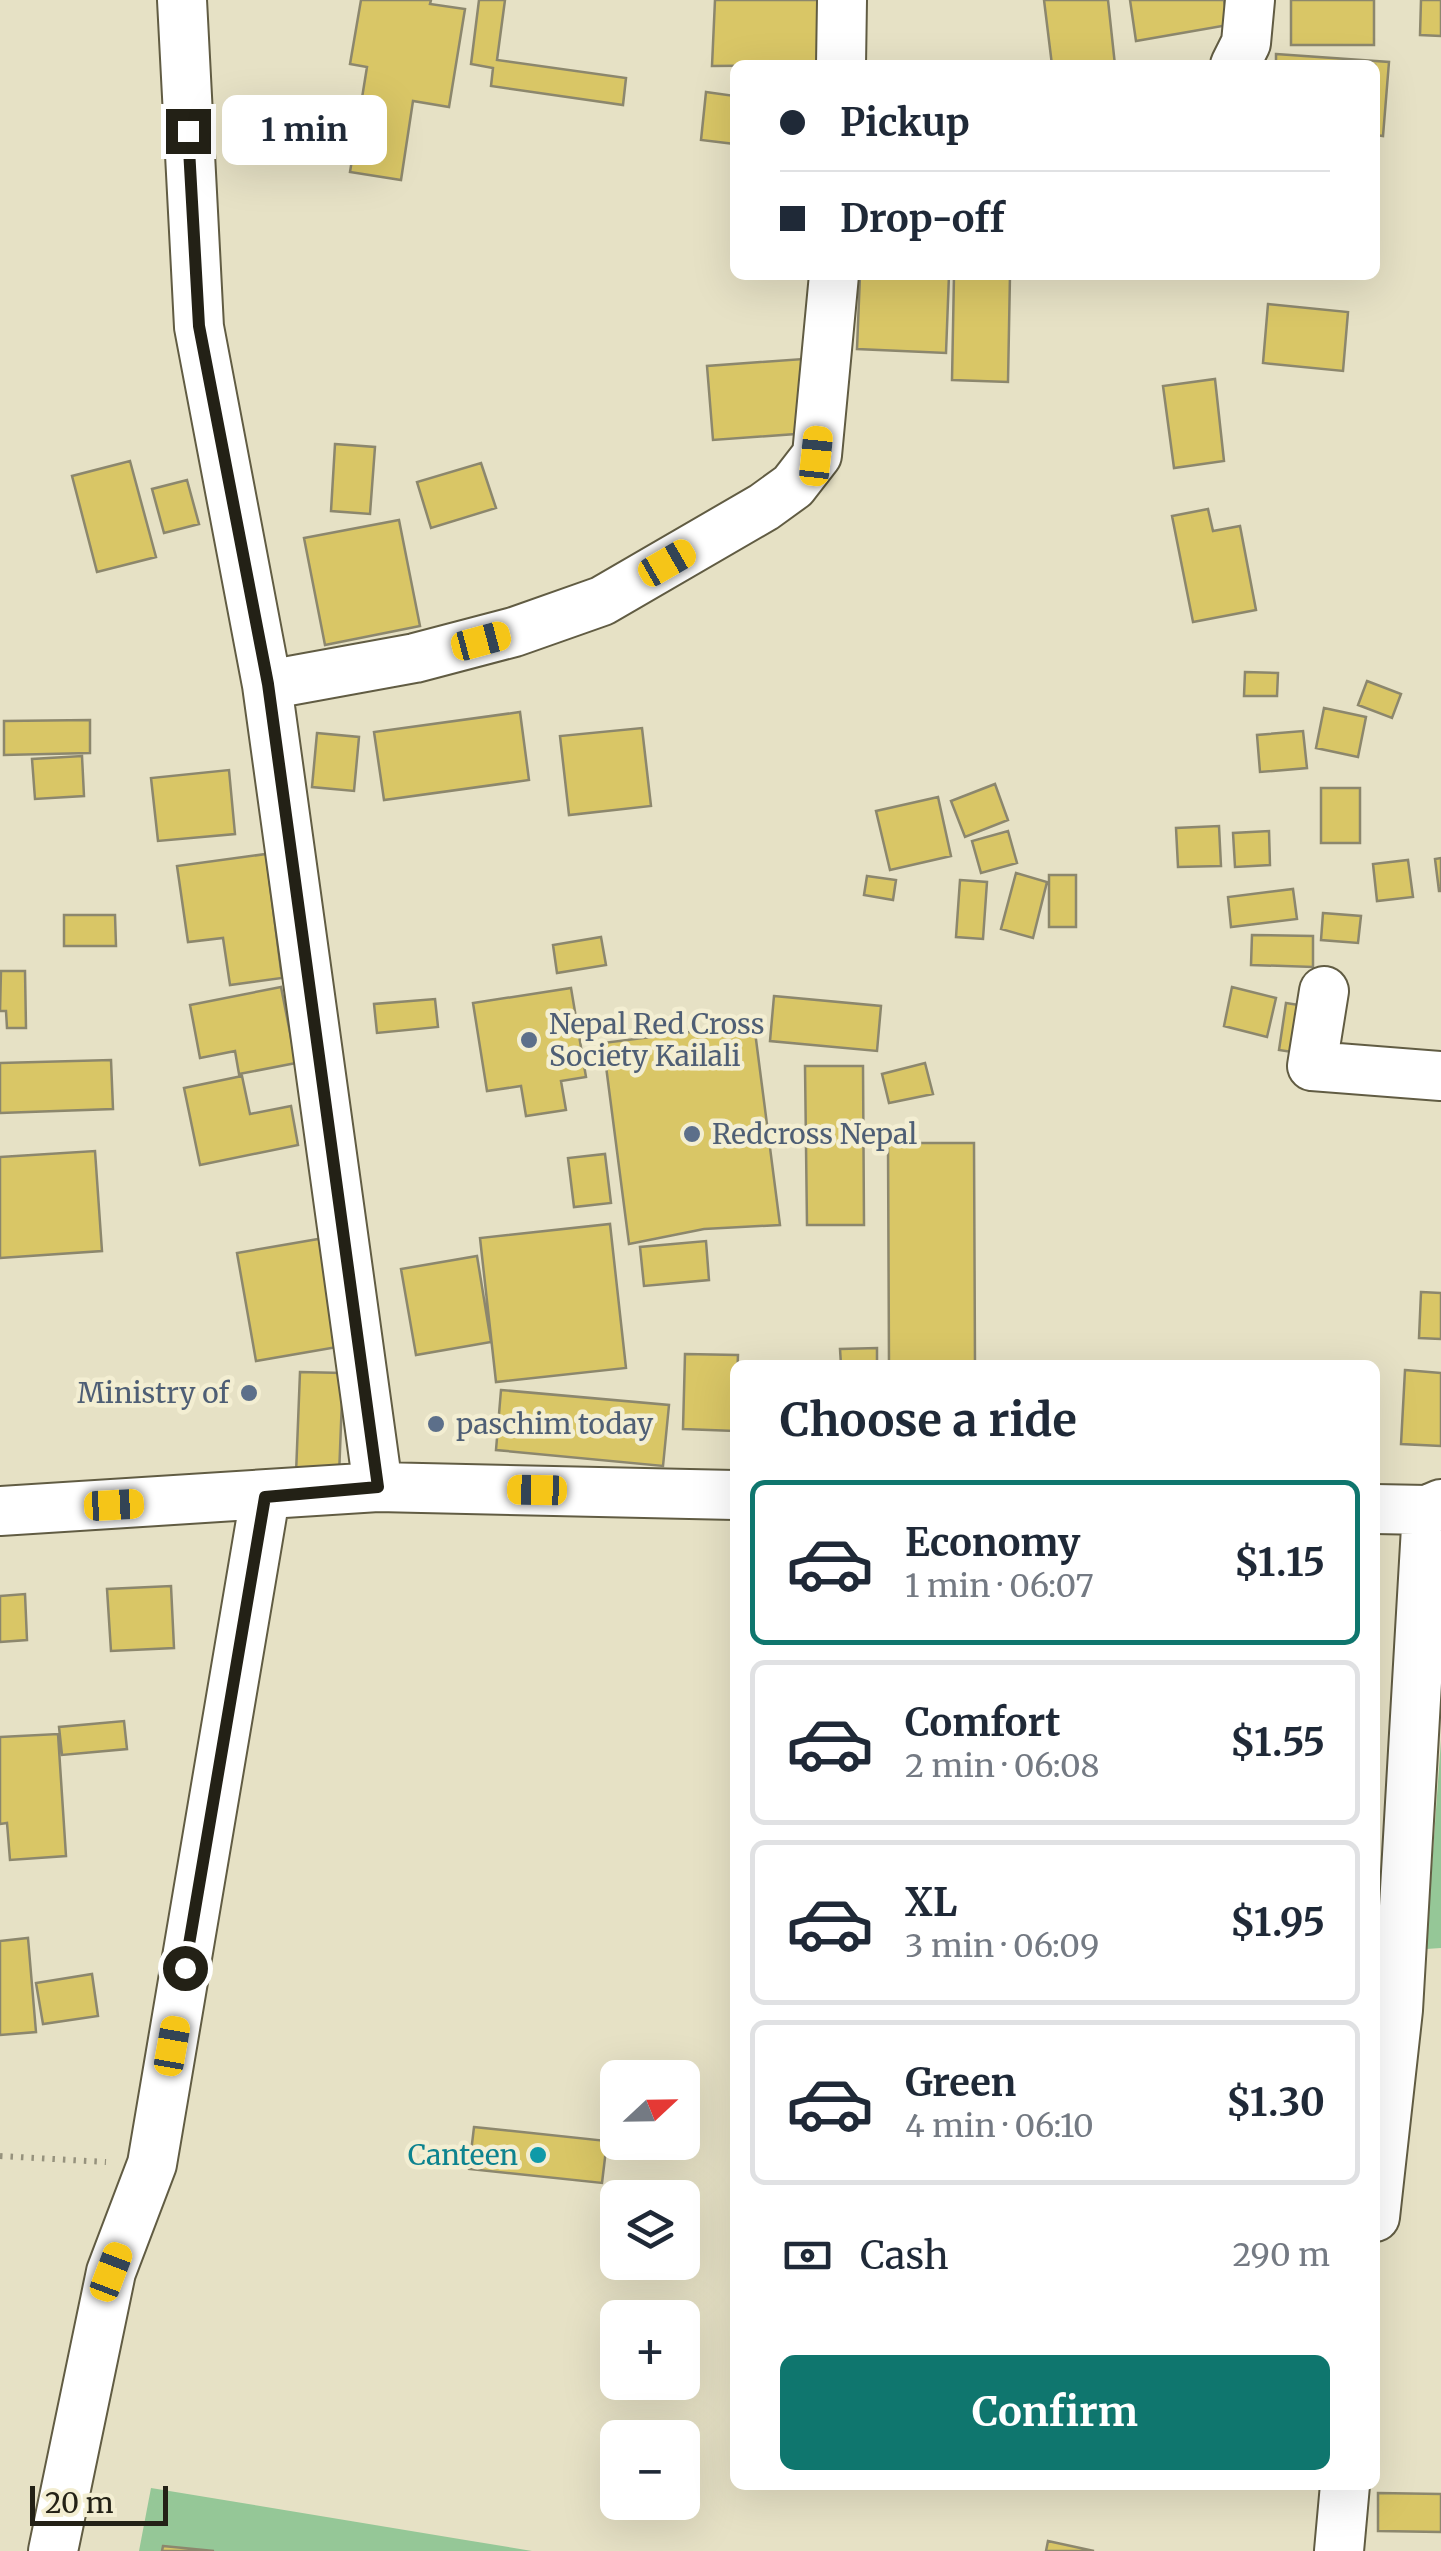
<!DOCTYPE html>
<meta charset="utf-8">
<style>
:root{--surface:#fff;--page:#f6f6f7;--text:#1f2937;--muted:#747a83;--line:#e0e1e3;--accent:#0f766e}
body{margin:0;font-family:Merriweather,serif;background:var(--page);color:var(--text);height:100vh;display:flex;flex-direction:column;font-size:38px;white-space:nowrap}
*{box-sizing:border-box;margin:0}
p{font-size:32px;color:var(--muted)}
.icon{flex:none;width:55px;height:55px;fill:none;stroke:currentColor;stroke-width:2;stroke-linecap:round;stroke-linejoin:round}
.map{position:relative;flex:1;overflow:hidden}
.drawer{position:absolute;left:730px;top:1360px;width:650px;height:1130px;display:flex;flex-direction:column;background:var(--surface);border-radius:15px;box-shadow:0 10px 40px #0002}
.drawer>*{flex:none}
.guide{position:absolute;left:730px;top:60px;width:650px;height:220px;border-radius:15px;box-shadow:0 10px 40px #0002;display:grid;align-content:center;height:220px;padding:0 50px;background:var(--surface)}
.needle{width:65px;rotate:68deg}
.buttons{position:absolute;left:600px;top:2060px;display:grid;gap:20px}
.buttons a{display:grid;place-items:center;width:100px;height:100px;border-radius:15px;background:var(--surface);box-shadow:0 10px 40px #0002;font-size:50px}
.scale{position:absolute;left:30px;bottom:25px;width:138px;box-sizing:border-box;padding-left:10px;border:5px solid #232116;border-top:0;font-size:28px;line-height:35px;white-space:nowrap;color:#232116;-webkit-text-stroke:8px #f3eed2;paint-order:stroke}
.end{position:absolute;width:45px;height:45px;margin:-22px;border:12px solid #232116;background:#fff;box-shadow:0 0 0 5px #fff}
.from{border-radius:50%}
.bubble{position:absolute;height:70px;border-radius:15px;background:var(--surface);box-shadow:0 10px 40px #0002;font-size:32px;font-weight:700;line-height:70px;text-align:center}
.car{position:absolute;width:30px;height:60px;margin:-30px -15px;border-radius:12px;box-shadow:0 0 8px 2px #0007;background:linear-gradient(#f5c518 24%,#345 0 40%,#f5c518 0 76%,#345 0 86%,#f5c518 0)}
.guide b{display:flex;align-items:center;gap:35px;height:95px;font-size:38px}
.guide b+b{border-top:2px solid var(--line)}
.guide i{width:25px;height:25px;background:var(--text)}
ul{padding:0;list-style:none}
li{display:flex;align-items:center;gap:30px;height:165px;margin:0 20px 15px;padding:0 30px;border:5px solid var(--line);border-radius:15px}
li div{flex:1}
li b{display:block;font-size:38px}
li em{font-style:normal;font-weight:700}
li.current{border-color:var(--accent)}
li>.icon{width:90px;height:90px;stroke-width:1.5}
h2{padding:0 50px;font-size:45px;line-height:120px}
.pay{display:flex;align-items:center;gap:25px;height:110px;padding:0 50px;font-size:38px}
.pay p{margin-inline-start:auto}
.primary-button{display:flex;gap:20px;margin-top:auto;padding:20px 50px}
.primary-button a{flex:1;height:115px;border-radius:15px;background:var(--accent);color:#fff;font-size:40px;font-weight:700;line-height:115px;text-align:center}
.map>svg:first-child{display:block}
.green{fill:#95c797}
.building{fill:#d9c666;stroke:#8c876d;stroke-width:2.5}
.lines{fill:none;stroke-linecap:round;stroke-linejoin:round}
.street-casing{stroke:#615c43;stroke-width:52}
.path{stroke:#96927d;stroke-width:6;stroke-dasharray:2.5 8;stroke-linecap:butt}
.street{stroke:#fff;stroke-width:48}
.route{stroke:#232116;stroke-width:12}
.service-dot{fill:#5c6f8a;stroke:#f3eed2;stroke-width:4}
.culture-dot{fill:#0f9aa8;stroke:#f3eed2;stroke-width:4}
.labels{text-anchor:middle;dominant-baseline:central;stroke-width:9;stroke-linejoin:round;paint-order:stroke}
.service-label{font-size:28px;fill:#4e5e75;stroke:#f3eed2;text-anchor:start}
.culture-label{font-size:28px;fill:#0d838f;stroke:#f3eed2;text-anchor:end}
</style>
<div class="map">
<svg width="1441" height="2551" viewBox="0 0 1441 2551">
<rect width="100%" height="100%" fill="#e6e1c5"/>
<path class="green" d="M1441,1740V1948L1426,1949Z
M151,2488L532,2551H139Z"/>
<path class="building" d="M361,0H431L430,4L465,9L449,107L413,101L401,180L350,172L367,67L350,64Z
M479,0H505L497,60L626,78L623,105L491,86L493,68L471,64Z
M715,0H820L817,65L712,66Z
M1044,0H1108L1115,65H1052Z
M1130,0H1224L1228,25L1136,41Z
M1291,0H1374V45H1291Z
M1421,0H1441V36L1420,35Z
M1276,54L1389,62L1383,136L1375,135V65H1276Z
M706,92L735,96V144L701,140Z
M860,275H949L946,353L857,349Z
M954,275H1010L1008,382L952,380Z
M1268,304L1348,312L1343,371L1263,363Z
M803,359L809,433L713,440L707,366Z
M1215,379L1224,461L1174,468L1163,386Z
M335,444L375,447L370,514L331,511Z
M130,461L156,557L97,572L72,476Z
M481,463L496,508L431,528L417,482Z
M187,480L199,524L164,533L152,489Z
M1208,509L1213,531L1240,526L1256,610L1193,622L1172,516Z
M399,520L420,626L325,645L304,538Z
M1245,672L1278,673L1277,696H1244Z
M1367,681L1401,694L1392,718L1358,705Z
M1324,708L1366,717L1358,757L1316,748Z
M520,712L529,780L384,800L374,732Z
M90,720V753L4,755V721Z
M642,728L651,806L569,815L560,736Z
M1303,731L1307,768L1260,772L1257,735Z
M317,733L359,737L354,791L312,787Z
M82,756L84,796L35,799L32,759Z
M229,770L235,834L158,841L151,778Z
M995,784L1008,820L965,837L951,801Z
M1321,788H1360V843H1321Z
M938,797L951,856L890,870L876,811Z
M1219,826L1221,866L1178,867L1176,828Z
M1008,831L1017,863L981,873L972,841Z
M1269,831L1270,865L1235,867L1233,833Z
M266,854L282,978L230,985L223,938L188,942L177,866Z
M1441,858V891H1439L1435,859Z
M1408,860L1413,897L1377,901L1373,864Z
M1016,873L1047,882L1033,938L1001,929Z
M1049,875H1076V927H1049Z
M867,876L896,880L893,900L864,895Z
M960,880L987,882L983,939L956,937Z
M1293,889L1297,919L1231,927L1228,897Z
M1323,913L1361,916L1358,943L1321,940Z
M64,915H115L116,946H64Z
M1252,935L1313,936V967L1251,965Z
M601,937L606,965L557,973L553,945Z
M1,971H25L26,1028H7L6,1011H0Z
M281,987L296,1063L239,1074L235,1051L200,1058L190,1005Z
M1232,987L1276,998L1267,1037L1224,1026Z
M571,988L586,1077L561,1081L566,1110L526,1116L521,1086L487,1091L473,1003Z
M774,996L881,1006L877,1051L770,1041Z
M435,999L438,1027L377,1033L374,1004Z
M1286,1003L1318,1008L1312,1055L1279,1050Z
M754,1024L780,1225L704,1229L629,1244L603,1043Z
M111,1060L113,1109L0,1113V1063Z
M925,1063L933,1094L889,1103L882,1074Z
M805,1066H863L864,1225H807Z
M242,1076L250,1114L291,1106L298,1145L200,1165L184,1088Z
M888,1143H974L975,1365H889Z
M95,1151L102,1251L0,1258V1157Z
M605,1154L611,1203L574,1207L568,1158Z
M610,1224L626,1368L496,1382L480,1238Z
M324,1238L343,1346L256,1361L237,1253Z
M706,1241L709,1280L644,1286L640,1247Z
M477,1256L491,1342L416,1355L401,1269Z
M1421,1292L1441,1293V1339L1419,1338Z
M877,1348V1365H841L840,1349Z
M685,1354L738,1355L735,1431L683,1429Z
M1405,1370L1441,1373V1446L1401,1444Z
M300,1372L343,1373L339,1476L296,1474Z
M501,1390L669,1405L663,1466L496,1450Z
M171,1586L174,1648L111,1651L107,1589Z
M25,1594L27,1640L0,1642V1596Z
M124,1721L127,1749L62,1755L59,1727Z
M58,1734L66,1856L10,1860L7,1823L0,1824V1737Z
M28,1938L36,2032L0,2035V1941Z
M92,1974L98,2016L43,2024L36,1983Z
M474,2127L607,2141L602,2183L469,2169Z
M1378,2493L1441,2494V2532L1378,2531Z
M1048,2541L1094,2551H1046Z
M163,2546L214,2551H162Z"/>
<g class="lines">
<defs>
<path id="street" d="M182,0L199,327L267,685L378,1487
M841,65L842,0
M1235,65L1246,43L1250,0
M267,685L415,658L514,632L602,601L764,507L793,486L817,455L834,275
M1324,991L1312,1066L1441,1076
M1375,1509L1427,1510L1441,1504
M0,1511L378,1487L735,1495
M1375,2217L1398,2010L1427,1510
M53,2551L111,2272L152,2164L265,1497
M1339,2551L1345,2485"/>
</defs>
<use href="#street" class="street-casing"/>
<path class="path" d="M0,2156L106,2162"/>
<use href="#street" class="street"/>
</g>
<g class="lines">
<path class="route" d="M185,1968L265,1497L378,1487L268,684L199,326L188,131"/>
</g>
<g class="service-dot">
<circle cx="529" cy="1040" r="10"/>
<circle cx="692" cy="1134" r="10"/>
<circle cx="249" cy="1393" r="10"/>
<circle cx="436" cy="1424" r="10"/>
</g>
<circle class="culture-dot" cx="538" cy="2155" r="10"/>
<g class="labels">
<g class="service-label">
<text x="549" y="1024">Nepal Red Cross<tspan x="549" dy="32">Society Kailali</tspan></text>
<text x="712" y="1134">Redcross Nepal</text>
<text x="229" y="1393" text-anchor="end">Ministry of</text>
<text x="456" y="1424">paschim today</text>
</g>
<g class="culture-label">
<text x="518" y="2155">Canteen</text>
</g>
</g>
</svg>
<div class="buttons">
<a><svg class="needle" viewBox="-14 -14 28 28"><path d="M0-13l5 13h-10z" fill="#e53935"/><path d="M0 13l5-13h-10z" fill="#747a83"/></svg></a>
<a><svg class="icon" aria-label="layers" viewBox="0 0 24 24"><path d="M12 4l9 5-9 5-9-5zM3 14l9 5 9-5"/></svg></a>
<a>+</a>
<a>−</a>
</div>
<div class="scale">20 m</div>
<i class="end from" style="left:185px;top:1968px"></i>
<i class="end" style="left:188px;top:131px"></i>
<div class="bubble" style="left:222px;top:95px;width:165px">1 min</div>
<i class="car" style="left:816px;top:456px;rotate:6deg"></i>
<i class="car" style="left:667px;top:563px;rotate:60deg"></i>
<i class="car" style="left:481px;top:641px;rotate:75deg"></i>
<i class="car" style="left:537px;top:1490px;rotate:271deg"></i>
<i class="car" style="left:114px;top:1505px;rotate:87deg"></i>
<i class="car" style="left:172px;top:2046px;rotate:10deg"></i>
<i class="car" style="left:111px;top:2272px;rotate:21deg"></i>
<div class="guide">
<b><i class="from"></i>Pickup</b>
<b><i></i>Drop-off</b>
</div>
<section class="drawer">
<h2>Choose a ride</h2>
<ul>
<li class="current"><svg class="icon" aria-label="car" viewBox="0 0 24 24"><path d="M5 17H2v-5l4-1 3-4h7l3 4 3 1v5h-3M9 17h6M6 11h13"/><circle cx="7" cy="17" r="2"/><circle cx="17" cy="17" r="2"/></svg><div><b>Economy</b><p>1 min · 06:07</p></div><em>$1.15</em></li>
<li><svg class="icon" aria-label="car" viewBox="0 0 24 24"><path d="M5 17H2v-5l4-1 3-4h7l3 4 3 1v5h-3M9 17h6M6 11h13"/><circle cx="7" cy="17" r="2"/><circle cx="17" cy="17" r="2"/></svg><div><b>Comfort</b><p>2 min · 06:08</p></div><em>$1.55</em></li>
<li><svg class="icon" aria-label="car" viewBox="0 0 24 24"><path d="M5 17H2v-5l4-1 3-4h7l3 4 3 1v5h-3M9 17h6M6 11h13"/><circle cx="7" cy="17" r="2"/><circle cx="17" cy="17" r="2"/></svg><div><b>XL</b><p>3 min · 06:09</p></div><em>$1.95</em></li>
<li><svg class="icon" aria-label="car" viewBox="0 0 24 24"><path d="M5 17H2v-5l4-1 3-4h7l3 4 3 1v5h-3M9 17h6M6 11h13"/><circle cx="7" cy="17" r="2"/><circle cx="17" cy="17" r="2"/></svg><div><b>Green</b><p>4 min · 06:10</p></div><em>$1.30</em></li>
</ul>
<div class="pay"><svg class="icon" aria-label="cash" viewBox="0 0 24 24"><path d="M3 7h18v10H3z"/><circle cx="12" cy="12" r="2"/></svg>Cash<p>290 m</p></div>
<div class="primary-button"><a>Confirm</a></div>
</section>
</div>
